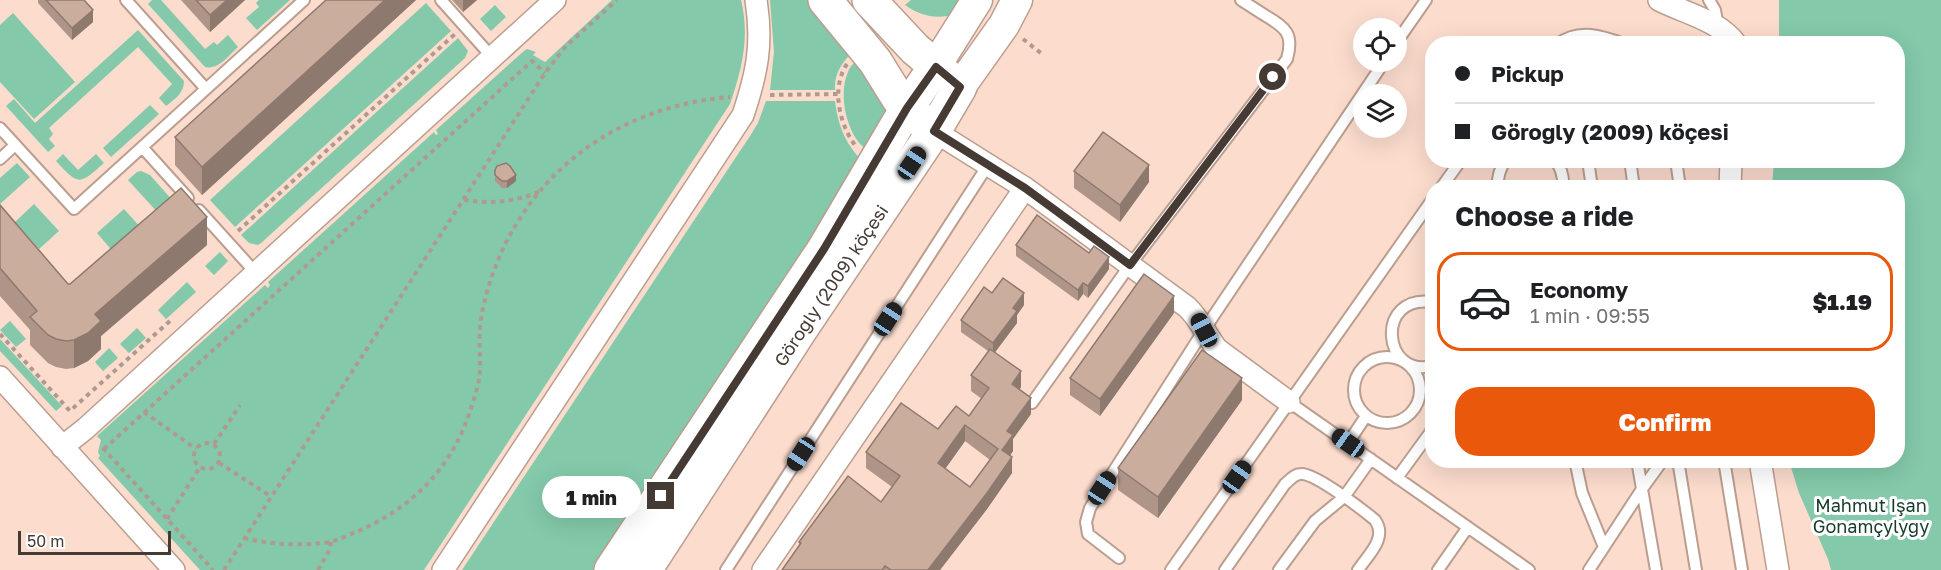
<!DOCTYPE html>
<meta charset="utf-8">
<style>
:root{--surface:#fff;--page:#f2f2f2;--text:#202124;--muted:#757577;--line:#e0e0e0;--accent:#ea580c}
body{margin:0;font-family:"Golos Text",sans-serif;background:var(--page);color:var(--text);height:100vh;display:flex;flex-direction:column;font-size:22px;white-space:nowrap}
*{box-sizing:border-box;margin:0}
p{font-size:20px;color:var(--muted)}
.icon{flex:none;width:33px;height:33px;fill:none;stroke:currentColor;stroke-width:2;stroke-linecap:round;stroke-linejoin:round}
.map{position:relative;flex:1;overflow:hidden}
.drawer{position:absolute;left:1425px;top:180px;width:480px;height:288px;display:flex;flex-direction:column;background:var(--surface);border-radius:24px;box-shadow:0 6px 24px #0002}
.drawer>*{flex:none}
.guide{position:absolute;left:1425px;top:36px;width:480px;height:132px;border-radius:24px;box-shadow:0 6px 24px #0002;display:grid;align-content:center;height:132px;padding:0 30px;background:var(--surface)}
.buttons{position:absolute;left:1353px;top:18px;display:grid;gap:12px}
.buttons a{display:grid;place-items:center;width:54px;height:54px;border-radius:50%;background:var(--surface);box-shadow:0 6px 24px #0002;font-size:30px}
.scale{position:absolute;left:18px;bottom:15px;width:153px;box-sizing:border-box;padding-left:6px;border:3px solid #463a34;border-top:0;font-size:16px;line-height:21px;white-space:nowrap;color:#463a34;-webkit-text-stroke:4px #fff;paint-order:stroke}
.end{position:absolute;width:27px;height:27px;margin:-14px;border:8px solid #463a34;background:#fff;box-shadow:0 0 0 3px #fff}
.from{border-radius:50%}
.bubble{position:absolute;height:42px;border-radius:21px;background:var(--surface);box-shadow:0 6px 24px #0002;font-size:20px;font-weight:800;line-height:42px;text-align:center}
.car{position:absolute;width:18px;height:36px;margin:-18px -9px;border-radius:8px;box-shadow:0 0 4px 2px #0007;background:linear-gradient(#222 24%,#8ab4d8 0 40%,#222 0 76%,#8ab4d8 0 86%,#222 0)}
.guide b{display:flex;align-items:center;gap:21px;height:57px;font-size:22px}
.guide b+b{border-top:2px solid var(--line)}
.guide i{width:15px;height:15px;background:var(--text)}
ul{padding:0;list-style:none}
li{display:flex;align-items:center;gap:18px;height:99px;margin:0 12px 9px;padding:0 18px;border:3px solid transparent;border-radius:24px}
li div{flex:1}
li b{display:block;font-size:22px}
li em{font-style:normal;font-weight:800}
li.current{border-color:var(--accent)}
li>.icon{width:54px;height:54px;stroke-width:1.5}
h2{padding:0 30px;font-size:27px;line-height:72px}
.primary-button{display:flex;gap:12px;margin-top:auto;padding:12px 30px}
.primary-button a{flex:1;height:69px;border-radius:24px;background:var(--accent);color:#fff;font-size:24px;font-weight:800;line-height:69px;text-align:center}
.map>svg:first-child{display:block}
.green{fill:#84c9aa}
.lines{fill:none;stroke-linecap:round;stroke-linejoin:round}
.lane-casing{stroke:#bb9e8f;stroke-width:14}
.street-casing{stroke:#bb9e8f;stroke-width:24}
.secondary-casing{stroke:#bb9e8f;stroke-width:33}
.primary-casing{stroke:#bb9e8f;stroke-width:36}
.path{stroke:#b0998e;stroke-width:4;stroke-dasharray:4.5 4.5;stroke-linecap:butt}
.lane{stroke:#fff;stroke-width:10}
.street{stroke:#fff;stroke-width:21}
.secondary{stroke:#fff;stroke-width:30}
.primary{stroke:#fff;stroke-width:33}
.wall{fill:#af9588;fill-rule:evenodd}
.shaded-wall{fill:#8e796f}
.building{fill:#cbad9e;stroke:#8e796f;stroke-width:1.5;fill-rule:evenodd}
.route{stroke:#463a34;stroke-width:8}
.labels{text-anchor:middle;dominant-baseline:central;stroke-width:6;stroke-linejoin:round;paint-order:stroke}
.street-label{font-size:18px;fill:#463a34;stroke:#fff}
.park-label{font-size:18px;fill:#163c2c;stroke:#fff}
</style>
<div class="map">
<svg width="1941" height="570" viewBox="0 0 1941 570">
<rect width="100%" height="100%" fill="#fbdccd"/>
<path class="green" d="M152,0H161L205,49L214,42L217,45L228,35L238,47C229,55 219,70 205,67L148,4Z
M259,0H290L257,30L246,18L259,7L256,3Z
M612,0H741C750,37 742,69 730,104L424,570H200L98,458L100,456L98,452L101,440L97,436L265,285L268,288L270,285L268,282L434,132L436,135L438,134L436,130L524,51L527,49L536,52L533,55L545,62Z
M770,0H812L854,50C843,62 834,72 835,90H770L774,52Z
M911,0H963L953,15C934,19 921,16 905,5Z
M1779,0H1941V570H1831L1828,559L1799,493L1789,461L1898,460V188L1772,187L1774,161L1898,160V44L1779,43Z
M426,3L451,31L235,227L210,200Z
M495,5L506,17L491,31L480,19Z
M13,13L75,82L34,119L0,82V25Z
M138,30L184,81C184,93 175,99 166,106L159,98L172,84L138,47L49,128L53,134L49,139L55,146L48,152L6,106L14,99L35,123Z
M458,38L468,51L465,58L261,243L258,245L249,243L241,235Z
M859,58C871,78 891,104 885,128C883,137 878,146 874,155C868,151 861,146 857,140C845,123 839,92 848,72C850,66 855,62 859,58Z
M766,101H835C838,127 847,148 867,165L602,570H462L750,136L758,123Z
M150,105L159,114L111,157L103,148Z
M63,154L78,170L96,154L104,163C79,185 79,186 56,161Z
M17,163L30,177L0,204V178Z
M141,171L150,175L173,201L159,214L128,180L137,172Z
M34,204L59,231L39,249L15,222Z
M124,209L142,229L115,254L97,233Z
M220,252L228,261L214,275L205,266Z
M187,282L196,292L166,319L158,310Z
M10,321L26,339L16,347L0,330Z
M137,328L146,338L129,353L120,344Z
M0,339L62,406L56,411L0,351Z
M109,348L118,358L103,371L95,362Z"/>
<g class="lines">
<defs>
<path id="lane" d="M126,0L206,89
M441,0L492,57
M1709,0L1715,10L1718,27
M1396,43L1426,0
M1558,44C1579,28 1602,36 1624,44
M0,128L74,209L304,0
M142,147L188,198
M0,159L15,145
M1555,160C1562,169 1564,177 1563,188
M1588,160L1592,188
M1630,160L1634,188
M1676,160L1680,188
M1441,188L1461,160
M1498,188C1497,177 1500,170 1505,160
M199,210L255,272
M1432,302C1375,294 1382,378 1432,366
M1354 390a33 33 0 1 1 66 0a33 33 0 1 1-66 0Z
M1289,402L1529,570
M1032,403L1130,265L1287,59C1294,34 1286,28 1266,16C1258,11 1249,5 1241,0
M1348,443L1366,416
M1575,460L1582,493L1604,547
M1637,460L1656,570
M1678,460L1696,570
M1724,460L1742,570
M1397,478L1432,430
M1119,558L1088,534L1086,522L1090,508L1204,330L1384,62
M726,570L988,165
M1171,570L1432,200
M1225,570L1285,484C1290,480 1294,474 1301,474C1315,473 1363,510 1375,520C1388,538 1368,555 1358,570
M1279,570L1315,521L1344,497L1371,459
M1438,570L1468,527
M1589,570L1642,489L1663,460"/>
<path id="street" d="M1659,0C1684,13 1719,20 1736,44
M934,131L1025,188L1187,307C1200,319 1206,335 1217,349L1289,402
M1730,188L1731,160
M0,377L174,570
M62,447L85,429L555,0
M1760,460L1778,570
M443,570L743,115C757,73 763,44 756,0
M763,570L1025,188"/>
<path id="secondary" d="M935,67L977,0
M960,87L1004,25L1017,0"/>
<g id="primary">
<path d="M825,0L875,61L898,98L923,122"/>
<path d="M611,570L824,249L907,108L935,67"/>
<path id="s1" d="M645,570L801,329L934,131L960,87L915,49L869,0"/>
</g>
</defs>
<use href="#lane" class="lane-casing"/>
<use href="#street" class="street-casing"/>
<use href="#secondary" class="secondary-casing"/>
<use href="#primary" class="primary-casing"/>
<path class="path" d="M1023,39L1042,54
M847,64C831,87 839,124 855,145
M770,95L839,94
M464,200C493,204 512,202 539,192
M238,231L455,34
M0,334L70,411L171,320
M144,412L196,449
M194 456a13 13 0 1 1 26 0a13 13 0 1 1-26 0Z
M214,444L240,405
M103,448L213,570
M104,449L532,61L545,73
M219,463L272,497
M167,519L200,467
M244,538C271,545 303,546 330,542C339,540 348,535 356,532C411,509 452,468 470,411C475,397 480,382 480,367C480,347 478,328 483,308C510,186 607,107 730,97
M224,570L545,73L566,46L617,0
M318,570L330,549L331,542"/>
<use href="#lane" class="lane"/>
<use href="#street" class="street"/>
<use href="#secondary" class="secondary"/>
<use href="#primary" class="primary"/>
</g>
<path class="wall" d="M38,0H84L93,22L72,40L38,3Z
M181,0H245L210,32Z
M326,0H416L202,195L175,165V137Z
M452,0H477L463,12Z
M495,170L516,181L507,188H502L495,181Z
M1074,171L1149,182L1120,222L1074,188Z
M0,205L68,284H70L207,245L101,336V349L88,361L74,368L66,369L56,367L48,363L30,345V330L0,296Z
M1016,245L1109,269L1088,298L1083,294L1078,301L1016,256Z
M992,293L1024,305L1017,315V323L995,352L1021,387L1019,390L1031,414L1013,439V451L1010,456L1012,473L987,509L940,570H782L799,546V542L881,502L892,487L866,468V452L938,429L969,416L982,399L971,391V375L988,351L961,332V320ZM965,441L990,460L970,487L945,469Z
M1174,313L1100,416L1070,395V378Z
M1242,400L1158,518L1118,490V468Z"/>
<path class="shaded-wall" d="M227,0H245L210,32V15Z
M385,0H416L202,195V167Z
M463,0H477L463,12Z
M93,10V22L72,40V28Z
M1149,165V182L1120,222V205Z
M516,175V181L507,188V181Z
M207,217V245L101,336V349L88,361L74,368V340L95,314Z
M1109,257V269L1088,298V286Z
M1083,283V294L1078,301V290Z
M1024,293V305L1017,315V323L993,355V343L1013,308Z
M1174,296V313L1100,416V399Z
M1021,371V387L1012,400V384Z
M1242,378V400L1158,518V497Z
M1031,398V414L1013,439V451L1002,466V450L1007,431Z
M965,425V441L938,479V463Z
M1012,457V473L987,509L940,570H928Z"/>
<path class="building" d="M46,0H84L93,10L72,28Z
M196,0H227L210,15Z
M326,0H385L202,167L175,137Z
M1103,132L1149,165L1120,205L1074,171Z
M506,163L510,166L516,175L507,181H502L495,175V170L497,166Z
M181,188L207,217L95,314L101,321L88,333L74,340L66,341L56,339L48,335L30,317L37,311L0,268V205L68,284H70Z
M1037,215L1089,253L1094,246L1109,257L1088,286L1083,283L1078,290L1016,245Z
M1144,274L1174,296L1100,399L1070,378Z
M1003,278L1024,293L1013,308L1017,311L993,343L961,320L984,287L992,293Z
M990,349L1021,371L1012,384L1031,398L1007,431L1013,435L1002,450L1012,457L987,493L928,570H891L885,566L882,570H782L801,543L799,542L848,476L881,502L900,476L866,452L901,403L938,429L956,406L969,416L989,388L971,375ZM965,425L998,449L970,487L938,463Z
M1202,350L1242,378L1158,497L1118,468Z"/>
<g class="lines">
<path class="route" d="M661,496L824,249L907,108L936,67L960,87L934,131L1025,188L1130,265L1273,77"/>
</g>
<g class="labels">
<g class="street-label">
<text stroke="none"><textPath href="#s1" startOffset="340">Görogly (2009) köçesi</textPath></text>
</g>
<g class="park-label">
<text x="1871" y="505">Mahmut Işan<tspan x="1871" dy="21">Gonamçylygy</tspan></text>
</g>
</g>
</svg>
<div class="buttons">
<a><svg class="icon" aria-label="locate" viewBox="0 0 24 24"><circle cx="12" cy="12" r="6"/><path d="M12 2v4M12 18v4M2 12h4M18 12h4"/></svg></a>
<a><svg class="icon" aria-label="layers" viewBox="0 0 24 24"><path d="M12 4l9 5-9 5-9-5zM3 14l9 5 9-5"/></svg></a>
</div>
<div class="scale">50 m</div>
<i class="end from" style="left:1273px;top:77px"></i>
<i class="end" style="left:661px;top:496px"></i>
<div class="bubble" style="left:542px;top:476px;width:99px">1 min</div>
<i class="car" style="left:912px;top:163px;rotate:34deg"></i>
<i class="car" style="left:888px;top:319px;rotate:33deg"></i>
<i class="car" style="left:1204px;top:330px;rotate:332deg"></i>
<i class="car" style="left:1348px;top:443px;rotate:305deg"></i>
<i class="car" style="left:801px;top:454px;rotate:213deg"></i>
<i class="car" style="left:1237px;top:477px;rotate:35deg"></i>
<i class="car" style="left:1102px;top:488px;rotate:33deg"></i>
<div class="guide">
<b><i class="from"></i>Pickup</b>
<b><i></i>Görogly (2009) köçesi</b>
</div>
<section class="drawer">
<h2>Choose a ride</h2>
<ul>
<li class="current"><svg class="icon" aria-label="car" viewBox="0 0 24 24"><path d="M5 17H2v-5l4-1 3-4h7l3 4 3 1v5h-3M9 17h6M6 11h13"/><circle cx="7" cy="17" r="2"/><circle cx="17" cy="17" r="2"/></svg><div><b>Economy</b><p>1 min · 09:55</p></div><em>$1.19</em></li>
</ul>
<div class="primary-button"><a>Confirm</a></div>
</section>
</div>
